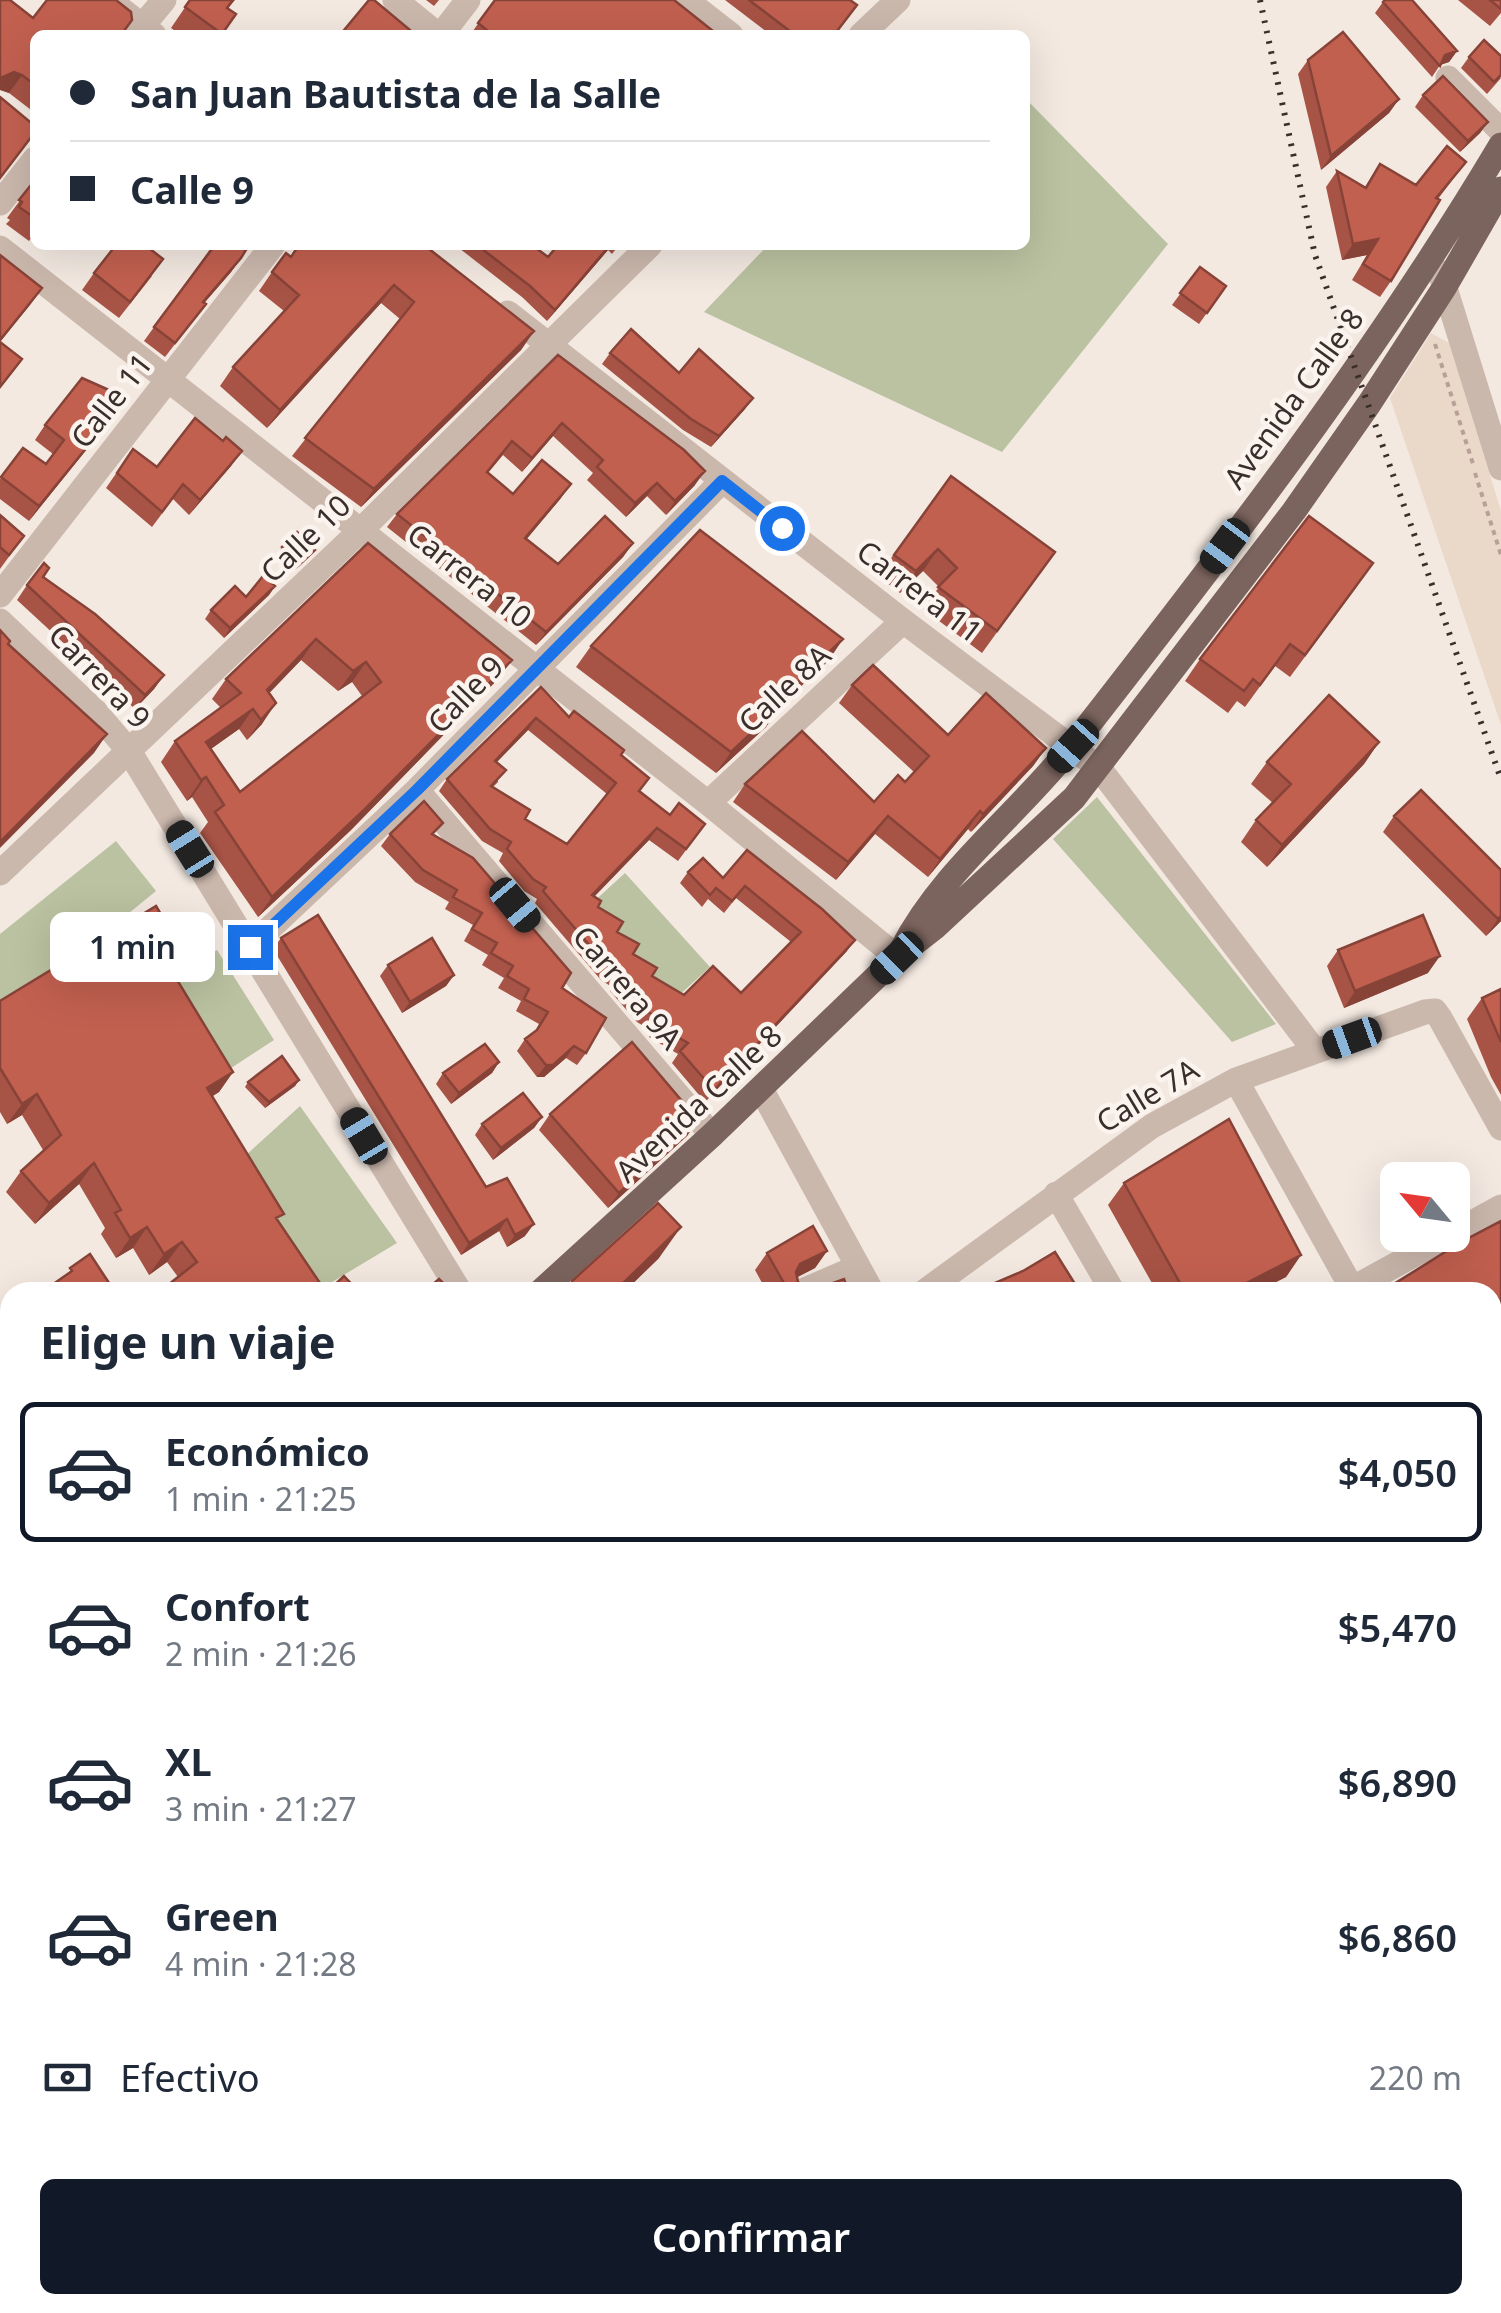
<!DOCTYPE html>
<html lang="es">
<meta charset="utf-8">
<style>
:root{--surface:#fff;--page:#f2f2f3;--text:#1f2937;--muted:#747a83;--line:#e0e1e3;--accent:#111827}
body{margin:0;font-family:"Noto Sans",sans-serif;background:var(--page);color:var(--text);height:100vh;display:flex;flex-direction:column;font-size:38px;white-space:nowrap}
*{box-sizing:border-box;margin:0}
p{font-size:32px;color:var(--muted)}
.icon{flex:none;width:55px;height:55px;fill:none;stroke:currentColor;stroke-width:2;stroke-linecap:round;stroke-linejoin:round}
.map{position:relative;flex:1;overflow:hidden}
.panel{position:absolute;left:0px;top:1282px;width:1502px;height:1032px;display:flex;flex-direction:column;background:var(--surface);border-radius:30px 30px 0 0;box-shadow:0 10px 40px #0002}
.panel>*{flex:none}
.hud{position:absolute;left:30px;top:30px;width:1000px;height:220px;border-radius:15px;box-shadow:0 10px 40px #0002;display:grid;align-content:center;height:220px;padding:0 40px;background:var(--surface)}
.needle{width:65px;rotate:299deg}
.buttons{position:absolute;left:1380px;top:1162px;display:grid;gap:20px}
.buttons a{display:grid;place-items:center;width:90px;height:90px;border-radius:15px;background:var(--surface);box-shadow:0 10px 40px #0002;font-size:50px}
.end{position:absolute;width:45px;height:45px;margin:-22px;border:12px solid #1a73e8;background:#fff;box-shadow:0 0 0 5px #fff}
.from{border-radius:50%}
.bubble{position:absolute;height:70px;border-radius:15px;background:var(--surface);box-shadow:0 10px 40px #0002;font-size:32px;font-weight:600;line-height:70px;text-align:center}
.car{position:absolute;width:30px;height:60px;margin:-30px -15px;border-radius:12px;box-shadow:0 0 8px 2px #0007;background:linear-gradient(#222 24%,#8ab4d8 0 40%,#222 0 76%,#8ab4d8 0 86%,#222 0)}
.hud b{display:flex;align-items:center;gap:35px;height:95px;font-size:38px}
.hud b+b{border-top:2px solid var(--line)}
.hud i{width:25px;height:25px;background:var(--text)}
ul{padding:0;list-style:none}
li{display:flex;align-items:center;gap:30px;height:140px;margin:0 20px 15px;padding:0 20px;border:5px solid transparent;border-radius:15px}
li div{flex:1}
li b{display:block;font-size:38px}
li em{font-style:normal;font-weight:600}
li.on{border-color:var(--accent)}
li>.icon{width:90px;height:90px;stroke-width:1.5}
h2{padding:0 40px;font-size:45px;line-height:120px}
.pay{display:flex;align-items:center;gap:25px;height:110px;padding:0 40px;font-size:38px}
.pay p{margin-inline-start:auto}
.primary-button{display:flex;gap:20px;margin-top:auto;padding:20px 40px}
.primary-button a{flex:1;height:115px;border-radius:15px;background:var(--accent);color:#fff;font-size:40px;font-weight:600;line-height:115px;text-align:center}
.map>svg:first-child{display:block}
.green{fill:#bac2a1}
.plaza{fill:#ead8c9}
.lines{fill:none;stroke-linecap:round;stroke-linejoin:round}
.path{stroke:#b7a197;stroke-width:4;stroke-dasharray:5 5;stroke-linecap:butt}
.minor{stroke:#cbb8ad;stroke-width:25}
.major{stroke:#7b645d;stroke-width:25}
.rail{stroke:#3a2e2b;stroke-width:6;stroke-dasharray:2.5 8;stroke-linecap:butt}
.wall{fill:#a75345;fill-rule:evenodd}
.shaded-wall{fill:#884338}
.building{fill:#c26050;stroke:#884338;stroke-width:2.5;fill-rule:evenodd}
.route{stroke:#1a73e8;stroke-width:12}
.labels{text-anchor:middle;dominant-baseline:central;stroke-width:9;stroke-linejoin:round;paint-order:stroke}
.street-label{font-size:30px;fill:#3a2e2b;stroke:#faf3ee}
</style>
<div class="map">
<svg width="1501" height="2313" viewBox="0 0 1501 2313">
<rect width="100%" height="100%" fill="#f3e9e1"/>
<path class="green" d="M1025,98L1168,244L1002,452L704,312L768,245H1025Z
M1097,797L1276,1024L1232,1042L1053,839Z
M116,841L156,891L3,1016L0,1013V934Z
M625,873L710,967L675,999L590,905Z
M217,950L274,1040L225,1072L168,982Z
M300,1106L397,1243L317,1291L235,1165Z"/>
<path class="plaza" d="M1431,333L1449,343L1501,511V725L1390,398Z"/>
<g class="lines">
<path class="path" d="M1435,344L1473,464
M1475,473L1501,555
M176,2313L180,2305"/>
<path class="minor" d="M109,0L154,35
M395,0L438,35
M686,0L731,35
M135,35L164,0
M441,35L468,0
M861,35L898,0
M1448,78L1501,131
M0,203L35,159
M0,248L708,803L897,957
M1440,272L1501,468
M508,313L903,621L1099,768L1315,1051
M0,595L273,245
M0,621L96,712L129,751L460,1292
M417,790L712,1135
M708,803L903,621
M0,873L361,530L650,245
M250,947L417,790L722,481
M1236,1080L1354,1292
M761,1089L872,1292
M1056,1194L1113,1292
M1452,1234L1501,1207
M800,1292L858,1267
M924,1292L1152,1126L1236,1080L1425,1012L1435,1011L1440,1018L1501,1128
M1346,1292L1450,1235
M0,1403L10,1397
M1492,1533L1501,1548
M1492,1652L1501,1647
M1492,1964L1501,1979
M1492,2108L1501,2103
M99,2305L104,2313
M1430,2305L1434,2313
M450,2313L461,2305
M1136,2313L1150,2305"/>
<path class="major" d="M902,949C943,869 1021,812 1076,741C1226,549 1376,355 1501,145
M540,1292L712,1135L897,957L934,928L1074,798L1294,511L1369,404L1444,288L1501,189
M0,1801L10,1793"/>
<path class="rail" d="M1260,0L1315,255L1501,779"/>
</g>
<path class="wall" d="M190,0H235L228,8L222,35H181L171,28Z
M426,0H439L434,6Z
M495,0L718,35H470Z
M725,0H850L835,35H771Z
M1458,0H1501V13L1490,26Z
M1383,2L1457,51L1449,62L1440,65L1432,77L1375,13Z
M33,18L132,20L122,35H35V113L9,93L1,90Z
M1469,57L1501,78L1487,94L1461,68Z
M1308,60L1399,99L1389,113L1321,170L1298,74Z
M1423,95L1488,122L1480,133L1460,152L1415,107Z
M1466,162L1438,199L1391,281L1380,297L1352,280L1367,255L1342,260L1326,187L1337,171L1365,187L1380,164L1416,185Z
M35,180V233L29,241L6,224L10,220L7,218Z
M213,245H249L231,272L204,303L196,317L165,357L144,341Z
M298,245L534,331L521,350L361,507L292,456L400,319L381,303L267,428L220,386L233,367L284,311L259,291L272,272L290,257Z
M455,245H532L548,257L558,245H619L612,254L608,250L547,321L522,297Z
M1200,267L1226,286L1199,324L1172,305Z
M94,273L152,276L119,318L82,290Z
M610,353L679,373L745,409L711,447L683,430L602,364Z
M558,355L695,485L666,515L647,496L626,517L587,480L593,473L553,436L522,472L503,455L488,473L513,494L561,498L526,539L558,564L633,543L623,557L536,645L387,527L397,514Z
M127,398L29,521L0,499V479L23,448L46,464L53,454L35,440L45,425Z
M223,441L242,451L231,466L189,515L173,499L152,527L106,488L133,449L157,467Z
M951,476L1055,552L982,653L923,609L939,587L923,571L900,593L878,576Z
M0,515L24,536L0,569Z
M368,543L512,660L497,680L351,830L258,917L200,833L208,822L192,797L187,801L161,762L175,741L221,708L212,699L226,679ZM301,660L338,691L352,682L362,696L240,792L211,749L239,729L247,740L262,724L269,693Z
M282,547L311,555L295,570L278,553Z
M43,577L164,675L154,689L135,709L17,600L27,585Z
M1358,585L1290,677L1275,666L1245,707L1237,701L1228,713L1185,681L1200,659Z
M275,586L269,595L224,638L205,619L211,610Z
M591,646L829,660L780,705L766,727L716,773L576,667Z
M852,685L948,735L1046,748L1033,766L971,832L968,829L928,877L875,834L836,880L733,802L745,784L874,802L905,782L914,772L839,703Z
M541,687L569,717L621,755L640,791L670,815L705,824L678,861L649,840L594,897L598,907L633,954L652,976L684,995L741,993L791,942L736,898L724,913L708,899L702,907L680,883L688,872L723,878L747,850L847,951L705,1102L672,1063L678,1054L649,1037L653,1032L637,1022L610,991L612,987L601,980L535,903L537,899L524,891L499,861L503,853L482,841L439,791L447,779ZM528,730L607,794L567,844L525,819L493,787L498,782L497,762Z
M1379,742L1364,764L1267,867L1241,842L1256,820L1273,803L1251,784L1267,762Z
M1394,816L1501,921L1486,936L1383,832Z
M390,834L435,835L492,895L562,988L586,1053L577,1065L566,1058L544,1077H537L517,1051L525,1039L535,1032L539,1024L516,1011L521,1001L498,988L504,978L482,965L488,955L464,941L473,925L445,909L449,902L415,882L381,846Z
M281,938L486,1187L525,1236L507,1247L499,1231L461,1255L273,949Z
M159,949L233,1072L219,1092L212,1096L284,1214L178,1277L167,1262L149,1275L133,1248L116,1258L101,1234L105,1228L79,1184L35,1224L6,1192L21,1171L43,1150L22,1115L7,1124L0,1112V1001Z
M1338,950L1428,973L1344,1008L1327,966Z
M388,965L454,975L446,986L402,1013L380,976Z
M1501,989V1095L1491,1077L1467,1019L1482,998Z
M499,1062L492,1073L451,1104L436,1084L443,1073Z
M299,1080L295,1086L265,1108L245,1087L248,1082Z
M550,1114L698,1120L687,1136L608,1208L539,1130Z
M542,1117L534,1128L493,1160L475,1135L482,1124Z
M1124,1183L1301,1255L1286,1277L1256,1292H1157L1108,1205Z
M1501,1221V1411L1492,1416V1292H1388L1394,1284L1461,1242Z
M827,1251L815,1268L797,1277L798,1282L811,1291L849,1292H767L755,1270L767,1253Z
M659,1258L624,1292H564L572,1281Z
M1501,1670V1939L1492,1922V1779L1498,1776L1492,1765V1684Z
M10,2011V2034L1,2024Z
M10,2305H97L101,2313H0Z
M286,2305H332L335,2312L449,2313H290Z
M811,2305H898L902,2313H816Z
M947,2305H1082L1095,2311L1094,2313H952Z
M1095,2305H1136L1149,2311L1300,2313H1098Z
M1336,2305H1418L1423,2313H1336L1338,2310Z"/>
<path class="shaded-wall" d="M1457,51L1449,62L1437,66L1445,55Z
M14,72L22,75L9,93L0,90V78Z
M1399,99L1389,113L1321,170L1331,156Z
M1488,122L1480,133L1460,152L1468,141Z
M1378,239L1367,255L1342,260L1353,244Z
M610,245L608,250L547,321L555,310Z
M241,258L231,272L193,316L203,302Z
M394,285L381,303L267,428L280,410Z
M42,288L30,305L0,342V340Z
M534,331L521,350L361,507L374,489Z
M127,398L116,413L29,521L39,506Z
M753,398L745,409L711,447L719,436Z
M562,423L553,436L522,472L532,458Z
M242,451L231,466L189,515L200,500Z
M705,471L695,485L666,515L675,501Z
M657,483L647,496L626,517L635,503Z
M571,484L561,498L516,552L525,538Z
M633,543L623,557L536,645L546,632Z
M938,549L923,571L900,593L916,571Z
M275,586L269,595L224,638L230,628Z
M316,639L301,660L252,711L267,690Z
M843,639L829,660L762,723L777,701Z
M512,660L497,680L351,830L258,917L272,897Z
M366,662L352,682L338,691L353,671Z
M164,675L154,689L135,709L145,695Z
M276,703L262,724L247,740L261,720Z
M781,705L766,727L716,773L731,752Z
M253,709L239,729L192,762L206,742Z
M536,718L528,730L487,772L495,761Z
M107,734L94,753L0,848V842Z
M1379,742L1364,764L1267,867L1282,845Z
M1046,748L1033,766L971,832L983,814Z
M206,777L192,797L187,801L201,780Z
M980,811L968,829L928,877L940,859Z
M888,816L875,834L836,880L848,862Z
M657,828L649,840L584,907L592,895Z
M1501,916V921L1486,936L1498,919Z
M171,931L157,952L154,942Z
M855,940L847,951L705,1102L714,1090Z
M1440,956L1428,973L1344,1008L1355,991Z
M454,975L446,986L402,1013L410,1002Z
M574,1046L566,1058L544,1077H537L546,1065Z
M499,1062L492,1073L451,1104L459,1093Z
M233,1072L219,1092L193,1109L207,1088Z
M299,1080L295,1086L265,1108L269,1102Z
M37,1094L22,1115L7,1124L22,1104Z
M542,1117L534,1128L493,1160L501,1148Z
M698,1120L687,1136L608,1208L619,1193Z
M94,1163L79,1184L35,1224L49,1203Z
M507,1219L499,1231L461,1255L469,1243Z
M534,1224L525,1236L507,1247L515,1235Z
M147,1227L133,1248L116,1258L130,1238Z
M681,1227L659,1258L624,1292H614Z
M182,1242L167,1262L149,1275L164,1254Z
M827,1251L815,1268L788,1282L800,1264Z
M1301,1255L1286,1277L1256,1292H1229Z
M10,1348V1357L0,1363V1354Z
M1501,1403V1411L1492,1416V1407Z
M10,1765V1777L0,1780V1777Z
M10,1947V1953L0,1961V1957Z
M1501,2068V2075L1492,2080V2072Z
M10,2080V2088L0,2095V2087Z
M10,2162V2166L0,2177V2169Z
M1501,2267V2279L1492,2283V2272Z
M1107,2305H1113L1107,2313H1101Z"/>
<path class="building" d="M0,0H10L33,18L47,0H116L131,12L132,20L121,35H35V85L22,75L14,72L0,78Z
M190,0H233L227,8L236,14L222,34L185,7Z
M369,0H374L416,35H340Z
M495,0H674L718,35H493L478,23Z
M749,0H850L857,5L834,35H795Z
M1385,0H1412L1457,51L1445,55L1440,66L1383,2Z
M1490,0H1501V9Z
M1343,32L1399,99L1331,156L1308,60Z
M1484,40L1501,56V75L1494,82L1469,57Z
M1443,76L1488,122L1468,141L1423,95Z
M0,97L35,126V132L0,178Z
M1447,146L1466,162L1436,198L1440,200L1391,281L1363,264L1378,239L1353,244L1337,171L1366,188L1380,164L1416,185Z
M35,180V218L19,207L22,202L19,200Z
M116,245H145L163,259L130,302L94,273Z
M215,245H249L241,258L203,302L206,304L175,343L154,327Z
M299,245H424L534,331L374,489L305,438L414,302L394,285L280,410L233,367L299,295L272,272L286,253L291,257Z
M477,245H532L548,257L558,245H610L555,310L530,286Z
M0,255L42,288L0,340Z
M1200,267L1226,286L1207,313L1180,293Z
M631,329L679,373L699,349L753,398L719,436L691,419L610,353Z
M0,342L22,359L0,387Z
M558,355L684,450L705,471L675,501L657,483L635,503L597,467L603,460L562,423L532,458L512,441L487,472L513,494L542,460L571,484L525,538L558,564L605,516L633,543L546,632L397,514Z
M82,378L127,398L39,506L1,477L23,448L46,464L64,440L45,425Z
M195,418L223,441L226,437L242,451L200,500L183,484L162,512L117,473L133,449L157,467Z
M951,476L1055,552L997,631L938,587L957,568L938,549L916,571L894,555Z
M0,515L24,536L9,555L0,547Z
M1309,516L1373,563L1305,655L1290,644L1260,685L1253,679L1244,691L1200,659Z
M700,530L843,639L777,701L781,705L731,752L591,646Z
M297,532L315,550L299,565L282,547Z
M368,543L512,660L365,809L272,897L215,812L224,805L206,777L201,780L175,741L241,693L226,679ZM316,639L353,671L366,662L381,682L240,792L206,742L253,709L261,720L276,703L267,690Z
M44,563L49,568L43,577L95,614L164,675L145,695L27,585Z
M263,576L275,586L230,628L211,610L235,586L246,597Z
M0,630L10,641L8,644L107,734L0,842Z
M873,665L948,735L986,693L1046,748L983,814L980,811L940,859L888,816L848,862L745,784L802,731L874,802L898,775L905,782L929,756L852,685Z
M541,687L569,717L574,711L624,750L621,755L649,778L639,791L670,815L679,803L705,824L686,849L657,828L592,895L601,901L598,907L623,922L617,932L639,944L633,954L657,968L652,976L684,995L713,966L741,993L801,932L745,886L732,901L716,888L710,895L688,872L703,858L723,878L747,850L822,909L855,940L714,1090L680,1051L688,1043L657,1025L661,1020L645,1010L618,979L621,975L609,968L543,891L546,887L533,879L507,849L511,842L490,829L447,779ZM536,718L616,783L567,844L525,819L530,810L491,786L506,770L495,761Z
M1329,695L1379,742L1282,845L1256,820L1291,784L1267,762Z
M1421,790L1501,870V916L1498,919L1394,816Z
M424,801L443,823L432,834L473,858L497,886L492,895L516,909L571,973L562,988L606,1018L586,1053L574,1046L553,1065H546L525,1039L537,1030L548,1012L524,999L529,989L507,976L513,966L491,953L497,943L472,929L482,913L453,897L457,890L423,870L390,834Z
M156,906L171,931L154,942L233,1072L207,1088L284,1214L276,1218L326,1292H159L197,1262L182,1242L164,1254L147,1227L130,1238L115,1213L121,1210L94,1163L49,1203L21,1171L61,1135L37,1094L22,1104L0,1068V1001Z
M318,915L486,1187L507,1178L534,1224L515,1235L507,1219L469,1243L281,938Z
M1423,915L1440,956L1355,991L1338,950Z
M432,938L454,975L410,1002L388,965Z
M1501,989V1042L1482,998Z
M632,1042L698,1120L619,1193L550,1114Z
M485,1044L499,1062L459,1093L443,1073Z
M282,1056L299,1080L269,1102L248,1082Z
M523,1093L542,1117L501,1148L482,1124Z
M1229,1119L1301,1255L1229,1292H1185L1124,1183Z
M658,1203L681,1227L614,1292H582L572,1281Z
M1501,1221V1403L1492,1407V1292H1399L1394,1284L1461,1242Z
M813,1226L827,1251L800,1264L796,1272L798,1282L811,1291L844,1279L849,1292H789L767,1253Z
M1055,1252L1080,1292H974L1023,1271Z
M90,1254L115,1292H53L49,1287L72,1271L70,1268Z
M344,1276L359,1292H327Z
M439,1279L452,1292H424Z
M10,1318V1348L0,1354V1324Z
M0,1505L10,1520V1765L0,1777Z
M1501,1679V1740L1498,1734L1492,1737V1684Z
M1501,1774V1896L1492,1879V1779Z
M10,1817V1947L3,1952L0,1947V1826Z
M1492,2031L1501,2045V2068L1492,2072Z
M0,2034L10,2050V2080L0,2087Z
M1501,2114V2267L1492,2272V2119Z
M0,2142L10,2155V2162L0,2169Z
M10,2229V2305H39L32,2313H0V2234Z
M43,2305H97L101,2313H47Z
M307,2305H332L335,2312L350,2305H447L449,2313H311Z
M475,2305H791L796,2313H457L472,2308Z
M833,2305H898L902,2313H837Z
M970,2305H1082L1095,2311L1092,2313H956Z
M1120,2305H1136L1149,2311L1163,2305H1300L1302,2310L1297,2313H1124Z
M1343,2305H1418L1423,2313H1349Z"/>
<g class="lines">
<path class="route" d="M250,947L417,790L722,481L782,528"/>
</g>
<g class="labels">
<g class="street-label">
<text transform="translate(1293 398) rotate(-54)">Avenida Calle 8</text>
<text transform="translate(111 400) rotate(-52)">Calle 11</text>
<text transform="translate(305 538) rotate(-44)">Calle 10</text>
<text transform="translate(470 575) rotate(38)">Carrera 10</text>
<text transform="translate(920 591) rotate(37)">Carrera 11</text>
<text transform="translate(100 676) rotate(46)">Carrera 9</text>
<text transform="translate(784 688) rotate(-43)">Calle 8A</text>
<text transform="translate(465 694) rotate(-46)">Calle 9</text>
<text transform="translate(628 987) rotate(50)">Carrera 9A</text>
<text transform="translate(1147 1095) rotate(-31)">Calle 7A</text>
<text transform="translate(698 1103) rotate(-43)">Avenida Calle 8</text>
</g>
</g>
</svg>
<div class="buttons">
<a><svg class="needle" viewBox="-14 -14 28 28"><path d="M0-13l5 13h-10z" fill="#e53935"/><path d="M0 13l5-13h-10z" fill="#747a83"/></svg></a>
</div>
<i class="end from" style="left:782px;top:528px"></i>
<i class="end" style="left:250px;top:947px"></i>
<div class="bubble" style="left:50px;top:912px;width:165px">1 min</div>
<i class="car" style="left:1225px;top:546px;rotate:217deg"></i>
<i class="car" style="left:1073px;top:746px;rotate:222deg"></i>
<i class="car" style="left:190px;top:849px;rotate:328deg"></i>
<i class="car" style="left:515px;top:905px;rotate:140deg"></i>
<i class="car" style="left:897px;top:958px;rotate:226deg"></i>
<i class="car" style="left:1352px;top:1038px;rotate:250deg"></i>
<i class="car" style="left:364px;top:1136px;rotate:329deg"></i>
<div class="hud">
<b><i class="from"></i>San Juan Bautista de la Salle</b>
<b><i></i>Calle 9</b>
</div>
<section class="panel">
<h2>Elige un viaje</h2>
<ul>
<li class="on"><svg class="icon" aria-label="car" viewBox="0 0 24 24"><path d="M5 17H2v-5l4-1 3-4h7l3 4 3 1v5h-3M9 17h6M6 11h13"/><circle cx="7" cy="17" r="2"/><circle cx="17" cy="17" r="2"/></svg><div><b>Económico</b><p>1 min · 21:25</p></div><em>$4,050</em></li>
<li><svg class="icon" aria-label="car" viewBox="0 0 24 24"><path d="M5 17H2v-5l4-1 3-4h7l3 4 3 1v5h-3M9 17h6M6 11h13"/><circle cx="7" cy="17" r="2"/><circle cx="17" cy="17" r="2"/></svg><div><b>Confort</b><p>2 min · 21:26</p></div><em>$5,470</em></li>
<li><svg class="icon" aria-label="car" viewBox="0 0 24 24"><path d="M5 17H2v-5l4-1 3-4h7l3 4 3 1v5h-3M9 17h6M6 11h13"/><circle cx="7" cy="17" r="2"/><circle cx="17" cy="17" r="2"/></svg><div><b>XL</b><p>3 min · 21:27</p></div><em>$6,890</em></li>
<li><svg class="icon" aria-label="car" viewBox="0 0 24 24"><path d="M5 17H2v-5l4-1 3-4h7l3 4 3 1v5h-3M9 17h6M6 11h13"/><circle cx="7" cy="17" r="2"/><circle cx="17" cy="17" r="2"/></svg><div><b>Green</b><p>4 min · 21:28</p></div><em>$6,860</em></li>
</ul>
<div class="pay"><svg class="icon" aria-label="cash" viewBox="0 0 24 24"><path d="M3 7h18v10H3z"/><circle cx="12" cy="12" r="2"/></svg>Efectivo<p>220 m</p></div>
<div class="primary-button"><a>Confirmar</a></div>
</section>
</div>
